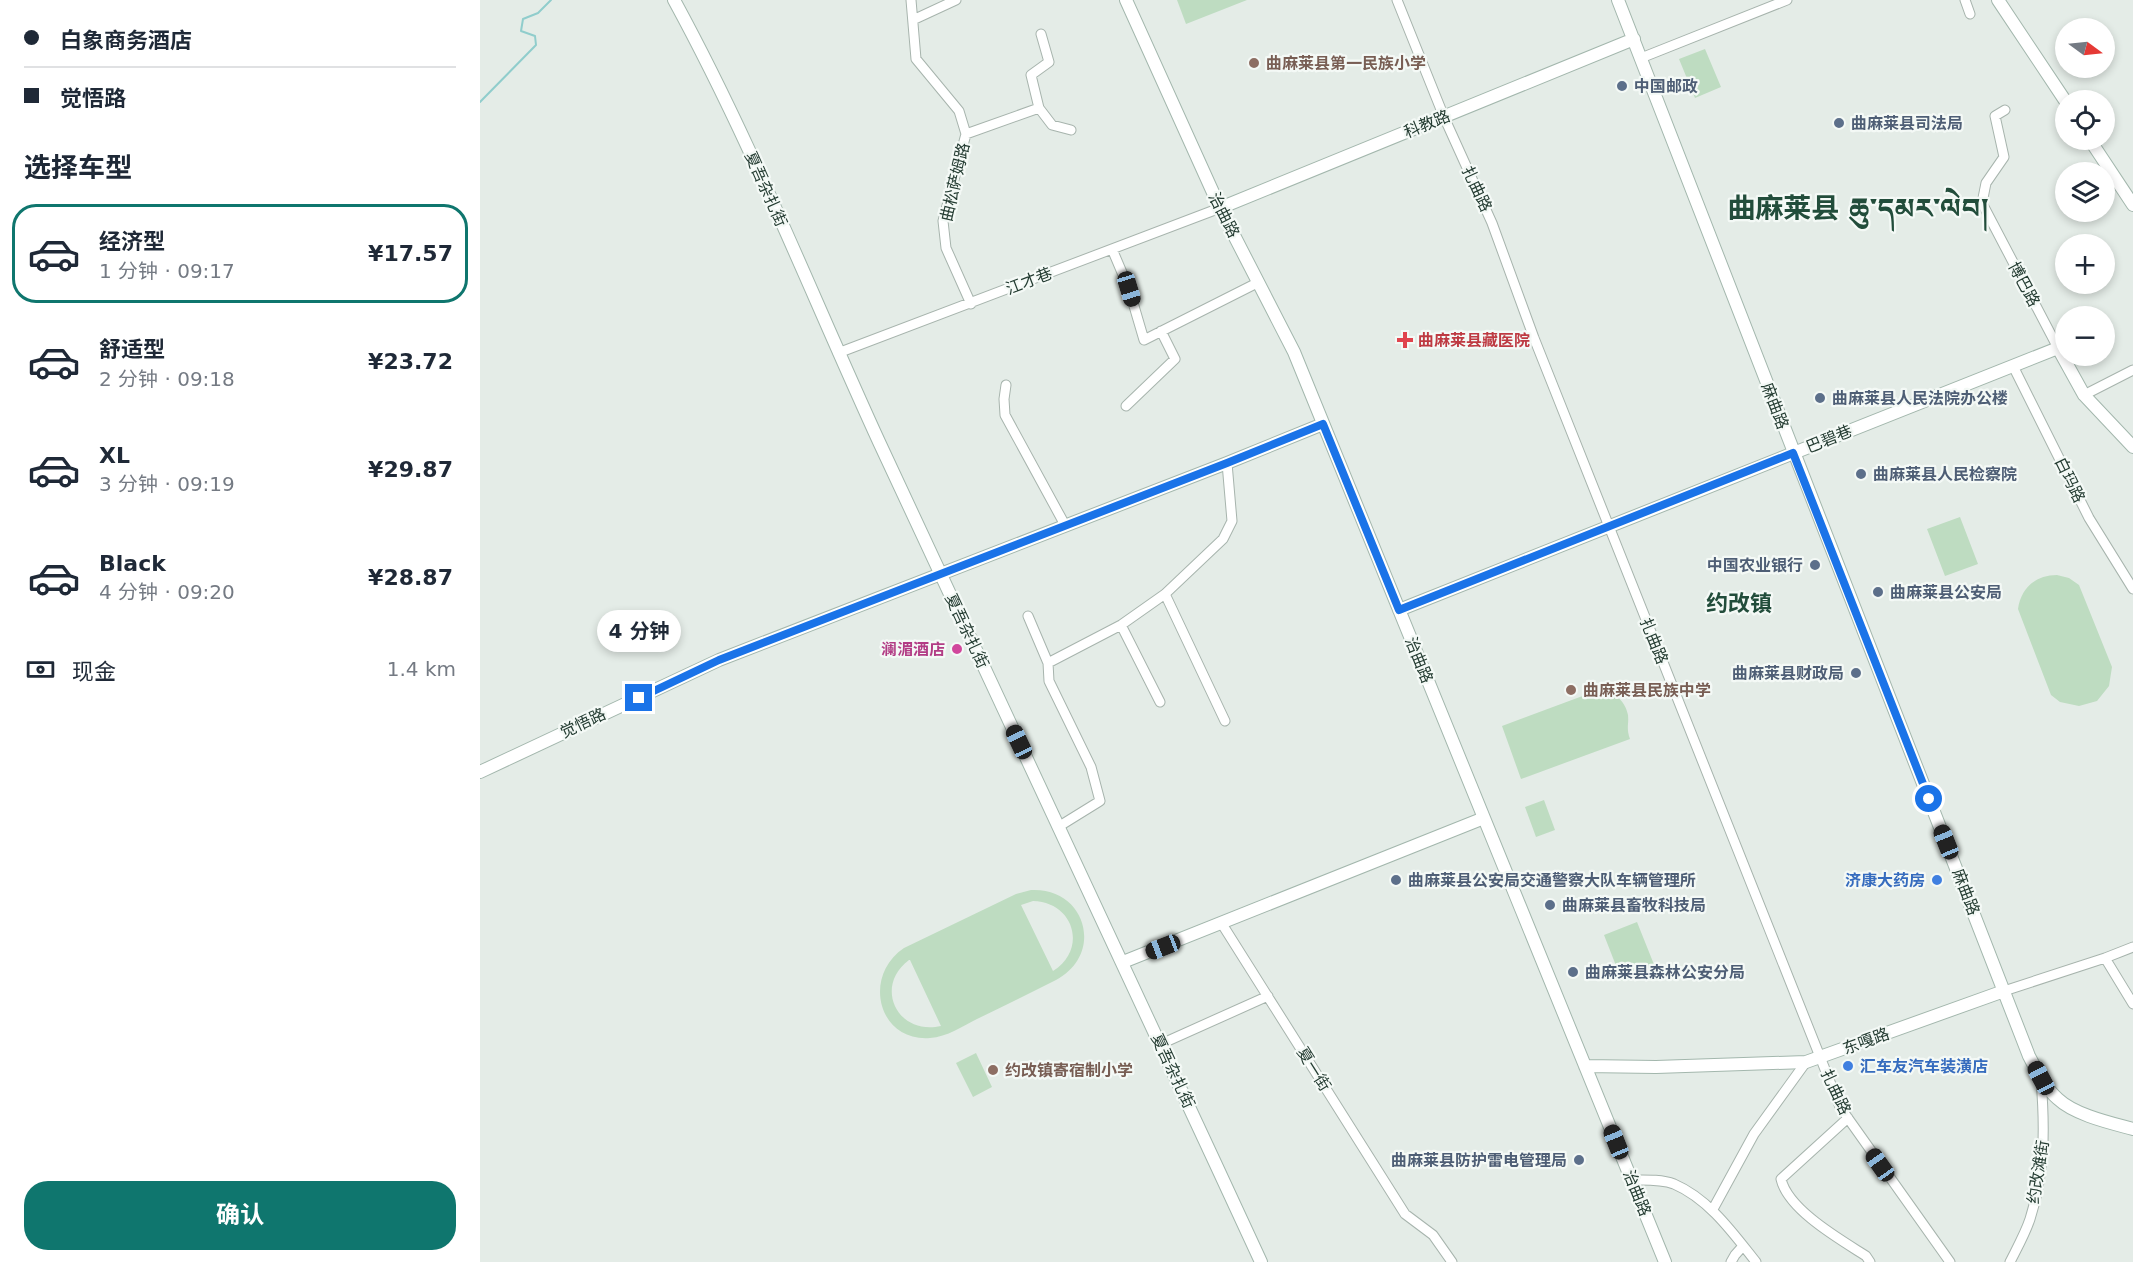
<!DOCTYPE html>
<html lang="zh">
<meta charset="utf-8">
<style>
:root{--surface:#fff;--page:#f2f2f3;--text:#1f2937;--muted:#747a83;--line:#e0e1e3;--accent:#0f766e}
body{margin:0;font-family:"DejaVu Sans","Noto Sans SC","Noto Serif Tibetan",sans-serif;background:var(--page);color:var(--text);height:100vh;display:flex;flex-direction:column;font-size:22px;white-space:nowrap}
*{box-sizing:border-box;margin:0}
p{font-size:20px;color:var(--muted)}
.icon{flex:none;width:33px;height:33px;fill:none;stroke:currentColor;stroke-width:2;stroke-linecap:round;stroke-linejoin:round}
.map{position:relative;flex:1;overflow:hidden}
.drawer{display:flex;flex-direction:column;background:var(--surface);width:480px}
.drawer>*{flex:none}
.banner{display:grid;align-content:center;height:132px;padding:0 24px;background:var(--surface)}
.needle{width:39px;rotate:105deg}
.buttons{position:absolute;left:1575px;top:18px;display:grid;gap:12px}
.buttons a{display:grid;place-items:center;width:60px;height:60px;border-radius:50%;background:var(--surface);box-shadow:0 3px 9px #0003;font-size:30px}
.end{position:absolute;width:27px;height:27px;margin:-14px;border:8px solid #1a73e8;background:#fff;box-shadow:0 0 0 3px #fff}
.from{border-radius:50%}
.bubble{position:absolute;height:42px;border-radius:21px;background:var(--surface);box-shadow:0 3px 9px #0003;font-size:20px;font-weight:700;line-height:42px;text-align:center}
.car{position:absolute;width:18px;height:36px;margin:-18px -9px;border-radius:8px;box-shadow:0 0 4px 2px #0007;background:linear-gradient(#222 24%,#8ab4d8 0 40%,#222 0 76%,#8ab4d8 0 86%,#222 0)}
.banner b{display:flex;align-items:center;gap:21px;height:57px;font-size:22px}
.banner b+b{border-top:2px solid var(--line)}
.banner i{width:15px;height:15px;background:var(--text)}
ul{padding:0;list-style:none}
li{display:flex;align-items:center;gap:18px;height:99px;margin:0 12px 9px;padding:0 12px;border:3px solid transparent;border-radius:24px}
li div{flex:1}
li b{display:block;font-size:22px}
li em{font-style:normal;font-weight:700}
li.current{border-color:var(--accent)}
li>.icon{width:54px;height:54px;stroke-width:1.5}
h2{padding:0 24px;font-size:27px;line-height:72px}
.pay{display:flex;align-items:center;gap:15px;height:66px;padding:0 24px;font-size:22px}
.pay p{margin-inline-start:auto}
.cta{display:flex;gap:12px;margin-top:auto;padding:12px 24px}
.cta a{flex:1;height:69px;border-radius:24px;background:var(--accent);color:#fff;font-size:24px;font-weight:700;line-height:69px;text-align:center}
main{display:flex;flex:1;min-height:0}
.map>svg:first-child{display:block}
.green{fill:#bedcc1;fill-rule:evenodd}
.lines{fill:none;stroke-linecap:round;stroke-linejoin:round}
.stream{stroke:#90cdcc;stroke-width:2}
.street-casing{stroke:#a7b4ad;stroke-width:11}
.secondary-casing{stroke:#a3b7ad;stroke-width:14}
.street{stroke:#fff;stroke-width:9}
.secondary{stroke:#fff;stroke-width:12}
.route{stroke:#1a73e8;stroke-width:8}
.education-dot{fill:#8d6e63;stroke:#f4f9f6;stroke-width:2}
.service-dot{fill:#5c6f8a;stroke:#f4f9f6;stroke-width:2}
.health-dot{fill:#e0444e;stroke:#f4f9f6;stroke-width:2}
.hotel-dot{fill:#d1479c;stroke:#f4f9f6;stroke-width:2}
.shop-dot{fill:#3f7fe0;stroke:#f4f9f6;stroke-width:2}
.labels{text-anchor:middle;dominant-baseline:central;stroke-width:4.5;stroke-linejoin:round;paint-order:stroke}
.education-label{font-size:16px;font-weight:bold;fill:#785e54;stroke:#f4f9f6;text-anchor:start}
.service-label{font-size:16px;font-weight:bold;fill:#4e5e75;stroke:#f4f9f6;text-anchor:start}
.street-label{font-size:16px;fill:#243c32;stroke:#f4f9f6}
.health-label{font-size:16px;font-weight:bold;fill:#be3a42;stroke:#f4f9f6;text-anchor:start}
.hotel-label{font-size:16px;font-weight:bold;fill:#b23c85;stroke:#f4f9f6;text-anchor:end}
.shop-label{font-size:16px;font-weight:bold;fill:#366cbe;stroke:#f4f9f6;text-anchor:end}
.district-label{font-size:22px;font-weight:bold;fill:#224d3b;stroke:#f4f9f6}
.town-label{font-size:28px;font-weight:bold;fill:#224d3b;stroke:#f4f9f6}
</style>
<main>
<section class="drawer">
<div class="banner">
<b><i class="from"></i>白象商务酒店</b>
<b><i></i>觉悟路</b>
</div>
<h2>选择车型</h2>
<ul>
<li class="current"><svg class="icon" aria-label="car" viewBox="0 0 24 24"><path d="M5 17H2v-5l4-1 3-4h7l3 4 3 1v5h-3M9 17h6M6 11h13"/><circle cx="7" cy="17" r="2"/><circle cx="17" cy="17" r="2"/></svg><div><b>经济型</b><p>1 分钟 · 09:17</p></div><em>¥17.57</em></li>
<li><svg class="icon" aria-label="car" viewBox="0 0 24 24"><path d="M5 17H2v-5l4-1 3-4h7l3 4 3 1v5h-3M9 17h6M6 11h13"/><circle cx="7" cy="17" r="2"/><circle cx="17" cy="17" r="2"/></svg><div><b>舒适型</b><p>2 分钟 · 09:18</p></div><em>¥23.72</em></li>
<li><svg class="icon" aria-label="car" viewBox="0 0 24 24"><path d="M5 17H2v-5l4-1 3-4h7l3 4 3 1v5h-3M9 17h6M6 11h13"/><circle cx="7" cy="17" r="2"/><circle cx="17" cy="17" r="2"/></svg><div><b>XL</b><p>3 分钟 · 09:19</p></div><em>¥29.87</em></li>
<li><svg class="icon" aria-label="car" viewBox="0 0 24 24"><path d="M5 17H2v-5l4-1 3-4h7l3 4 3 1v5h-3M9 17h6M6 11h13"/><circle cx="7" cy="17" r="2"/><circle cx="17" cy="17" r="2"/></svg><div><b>Black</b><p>4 分钟 · 09:20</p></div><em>¥28.87</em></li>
</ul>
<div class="pay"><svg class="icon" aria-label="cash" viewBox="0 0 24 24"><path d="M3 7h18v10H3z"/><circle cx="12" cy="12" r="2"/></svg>现金<p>1.4 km</p></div>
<div class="cta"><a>确认</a></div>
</section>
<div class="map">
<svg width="1653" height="1262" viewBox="0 0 1653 1262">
<rect width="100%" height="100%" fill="#e4ece7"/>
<path class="green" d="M697,0H767L706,24Z
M1225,49L1241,87L1215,98L1199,59Z
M1480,517L1498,564L1465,576L1447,529Z
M1577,575L1589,578L1599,585L1632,667L1629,686L1617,701L1599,706L1580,702L1571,695L1538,609C1541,588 1556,575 1577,575Z
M1116,691C1132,690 1145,699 1148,715C1149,725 1146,728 1150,739L1041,779L1022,726Z
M1064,800L1075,830L1056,837L1045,807Z
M551,890C606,887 625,954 576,980C550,993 524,1006 497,1019C483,1026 467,1037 450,1038C398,1042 382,976 424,948L536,894ZM553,901C594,902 608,949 573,971L541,905ZM429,960H430L461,1026C418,1036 393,987 429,960Z
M1157,922L1175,967L1142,981L1124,935Z
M496,1053L512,1087L493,1097L476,1063Z"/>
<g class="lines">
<path class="stream" d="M0,102L56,45L55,36L41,31L43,19L58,13L71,0"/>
<defs>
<path id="street" d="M431,0L436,59L479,111L486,134L463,221L466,248L491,304
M917,0L964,117L1012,223L1054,338L1360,1107L1470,1262
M1485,0L1490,14
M435,19L476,0
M1161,58L1307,0
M559,108L572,125L591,130
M1525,110L1515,116L1524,157L1506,183L1502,203L1578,348
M486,134L559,108L551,75L569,62L561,34
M632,249L649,289L664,340L779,282
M358,353L740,208
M1533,366L1609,518L1653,589
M526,385L524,399L525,415L585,525
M1604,395L1653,370
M646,406L695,359L681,331
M685,594L745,721
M548,616L568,663
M641,625L680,702
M578,827L620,801L611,767L569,681L568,663L641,625L685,594L743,539L752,521L747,463
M742,924L925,1214L953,1235L972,1262
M1625,958L1653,1004
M1524,991L1625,958L1653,947
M681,1044L788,996
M1368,1118L1301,1179C1308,1210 1361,1240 1386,1256L1390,1262
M1151,1180C1164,1180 1181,1179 1194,1184C1229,1199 1253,1233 1276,1262
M1233,1209L1274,1134L1326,1062
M1251,1262L1255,1255L1263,1246
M1530,1262C1537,1248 1545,1234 1550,1219C1565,1173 1565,1128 1561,1080"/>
<path id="secondary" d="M194,0C272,143 332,296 400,444C527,717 655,989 781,1262
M646,0L740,208L814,352L1185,1262
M1138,0L1549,1056C1557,1071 1565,1088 1578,1099C1595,1115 1631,1123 1653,1129
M1518,0L1586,102
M1610,140L1653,205
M740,208L1154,39
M919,610L1578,348L1604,395L1653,447
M0,772L239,660L747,463L843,424
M643,962L1004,818
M1105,1066L1176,1067L1326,1062L1524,991"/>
</defs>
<use href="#street" class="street-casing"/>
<use href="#secondary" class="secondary-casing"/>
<use href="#street" class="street"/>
<use href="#secondary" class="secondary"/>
</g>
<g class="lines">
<path class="route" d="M159,698L239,660L747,463L843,424L919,610L1313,453L1449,799"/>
</g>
<g class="education-dot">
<circle cx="774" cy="63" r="6"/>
<circle cx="1091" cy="690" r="6"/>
<circle cx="513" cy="1070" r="6"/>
</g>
<g class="service-dot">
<circle cx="1142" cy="86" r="6"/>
<circle cx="1359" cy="123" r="6"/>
<circle cx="1340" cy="398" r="6"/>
<circle cx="1381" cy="474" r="6"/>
<circle cx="1335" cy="565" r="6"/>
<circle cx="1398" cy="592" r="6"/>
<circle cx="1376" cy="673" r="6"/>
<circle cx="916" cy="880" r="6"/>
<circle cx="1070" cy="905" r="6"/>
<circle cx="1093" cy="972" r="6"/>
<circle cx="1099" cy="1160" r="6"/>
</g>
<path class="health-dot" d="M922 331h6v6h6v6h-6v6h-6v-6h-6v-6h6z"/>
<circle class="hotel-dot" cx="477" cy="649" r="6"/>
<g class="shop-dot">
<circle cx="1457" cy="880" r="6"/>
<circle cx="1368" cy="1066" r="6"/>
</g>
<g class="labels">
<g class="education-label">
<text x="786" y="63">曲麻莱县第一民族小学</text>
<text x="1103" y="690">曲麻莱县民族中学</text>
<text x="525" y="1070">约改镇寄宿制小学</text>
</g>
<g class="service-label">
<text x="1154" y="86">中国邮政</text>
<text x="1371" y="123">曲麻莱县司法局</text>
<text x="1352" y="398">曲麻莱县人民法院办公楼</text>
<text x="1393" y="474">曲麻莱县人民检察院</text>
<text x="1323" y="565" text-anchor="end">中国农业银行</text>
<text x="1410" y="592">曲麻莱县公安局</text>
<text x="1364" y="673" text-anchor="end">曲麻莱县财政局</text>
<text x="928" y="880">曲麻莱县公安局交通警察大队车辆管理所</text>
<text x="1082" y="905">曲麻莱县畜牧科技局</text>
<text x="1105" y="972">曲麻莱县森林公安分局</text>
<text x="1087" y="1160" text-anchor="end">曲麻莱县防护雷电管理局</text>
</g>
<g class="street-label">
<text transform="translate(947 124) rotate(-22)">科教路</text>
<text transform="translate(475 182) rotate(-77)">曲松萨姆路</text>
<text transform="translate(286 189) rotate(66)">夏吾杂扎街</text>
<text transform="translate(997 189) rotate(65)">扎曲路</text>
<text transform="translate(744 215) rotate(63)">治曲路</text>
<text transform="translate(549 281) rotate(-21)">江才巷</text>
<text transform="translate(1544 284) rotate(62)">博巴路</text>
<text transform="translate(1295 406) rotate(69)">麻曲路</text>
<text transform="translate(1349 439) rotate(-22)">巴碧巷</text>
<text transform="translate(1590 480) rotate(64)">白玛路</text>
<text transform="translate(487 631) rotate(65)">夏吾杂扎街</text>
<text transform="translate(1174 641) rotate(68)">扎曲路</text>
<text transform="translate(939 660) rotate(68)">治曲路</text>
<text transform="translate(103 723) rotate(-25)">觉悟路</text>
<text transform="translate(1486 892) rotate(69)">麻曲路</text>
<text transform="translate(1386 1041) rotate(-20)">东嘎路</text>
<text transform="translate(834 1069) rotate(58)">夏一街</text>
<text transform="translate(693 1071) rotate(65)">夏吾杂扎街</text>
<text transform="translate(1356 1092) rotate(65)">扎曲路</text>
<text transform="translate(1558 1172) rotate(-81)">约改滩街</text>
<text transform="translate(1157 1193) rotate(68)">治曲路</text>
</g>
<g class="health-label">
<text x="938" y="340">曲麻莱县藏医院</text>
</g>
<g class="hotel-label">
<text x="465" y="649">澜湄酒店</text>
</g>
<g class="shop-label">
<text x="1445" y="880">济康大药房</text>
<text x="1380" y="1066" text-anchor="start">汇车友汽车装潢店</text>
</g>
<g class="district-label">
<text x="1259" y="603">约改镇</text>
</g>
<g class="town-label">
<text x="1378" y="208">曲麻莱县 ཆུ་དམར་ལེབ།</text>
</g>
</g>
</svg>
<div class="buttons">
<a><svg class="needle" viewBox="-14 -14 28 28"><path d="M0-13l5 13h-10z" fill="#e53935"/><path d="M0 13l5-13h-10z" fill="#747a83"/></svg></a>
<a><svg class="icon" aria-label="locate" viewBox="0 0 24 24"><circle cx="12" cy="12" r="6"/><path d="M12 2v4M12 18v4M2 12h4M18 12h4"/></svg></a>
<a><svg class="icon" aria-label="layers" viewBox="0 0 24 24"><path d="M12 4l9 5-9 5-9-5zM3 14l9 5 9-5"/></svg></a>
<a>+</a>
<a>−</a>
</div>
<i class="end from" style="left:1449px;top:799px"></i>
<i class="end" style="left:159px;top:698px"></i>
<div class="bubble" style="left:117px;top:610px;width:84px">4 分钟</div>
<i class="car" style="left:649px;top:289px;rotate:163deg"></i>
<i class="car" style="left:539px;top:742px;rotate:335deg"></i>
<i class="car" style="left:1466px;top:842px;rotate:338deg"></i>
<i class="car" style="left:683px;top:947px;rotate:249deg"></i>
<i class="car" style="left:1561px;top:1078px;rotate:332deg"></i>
<i class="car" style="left:1136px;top:1142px;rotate:338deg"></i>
<i class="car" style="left:1400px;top:1165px;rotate:325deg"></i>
</div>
</main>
